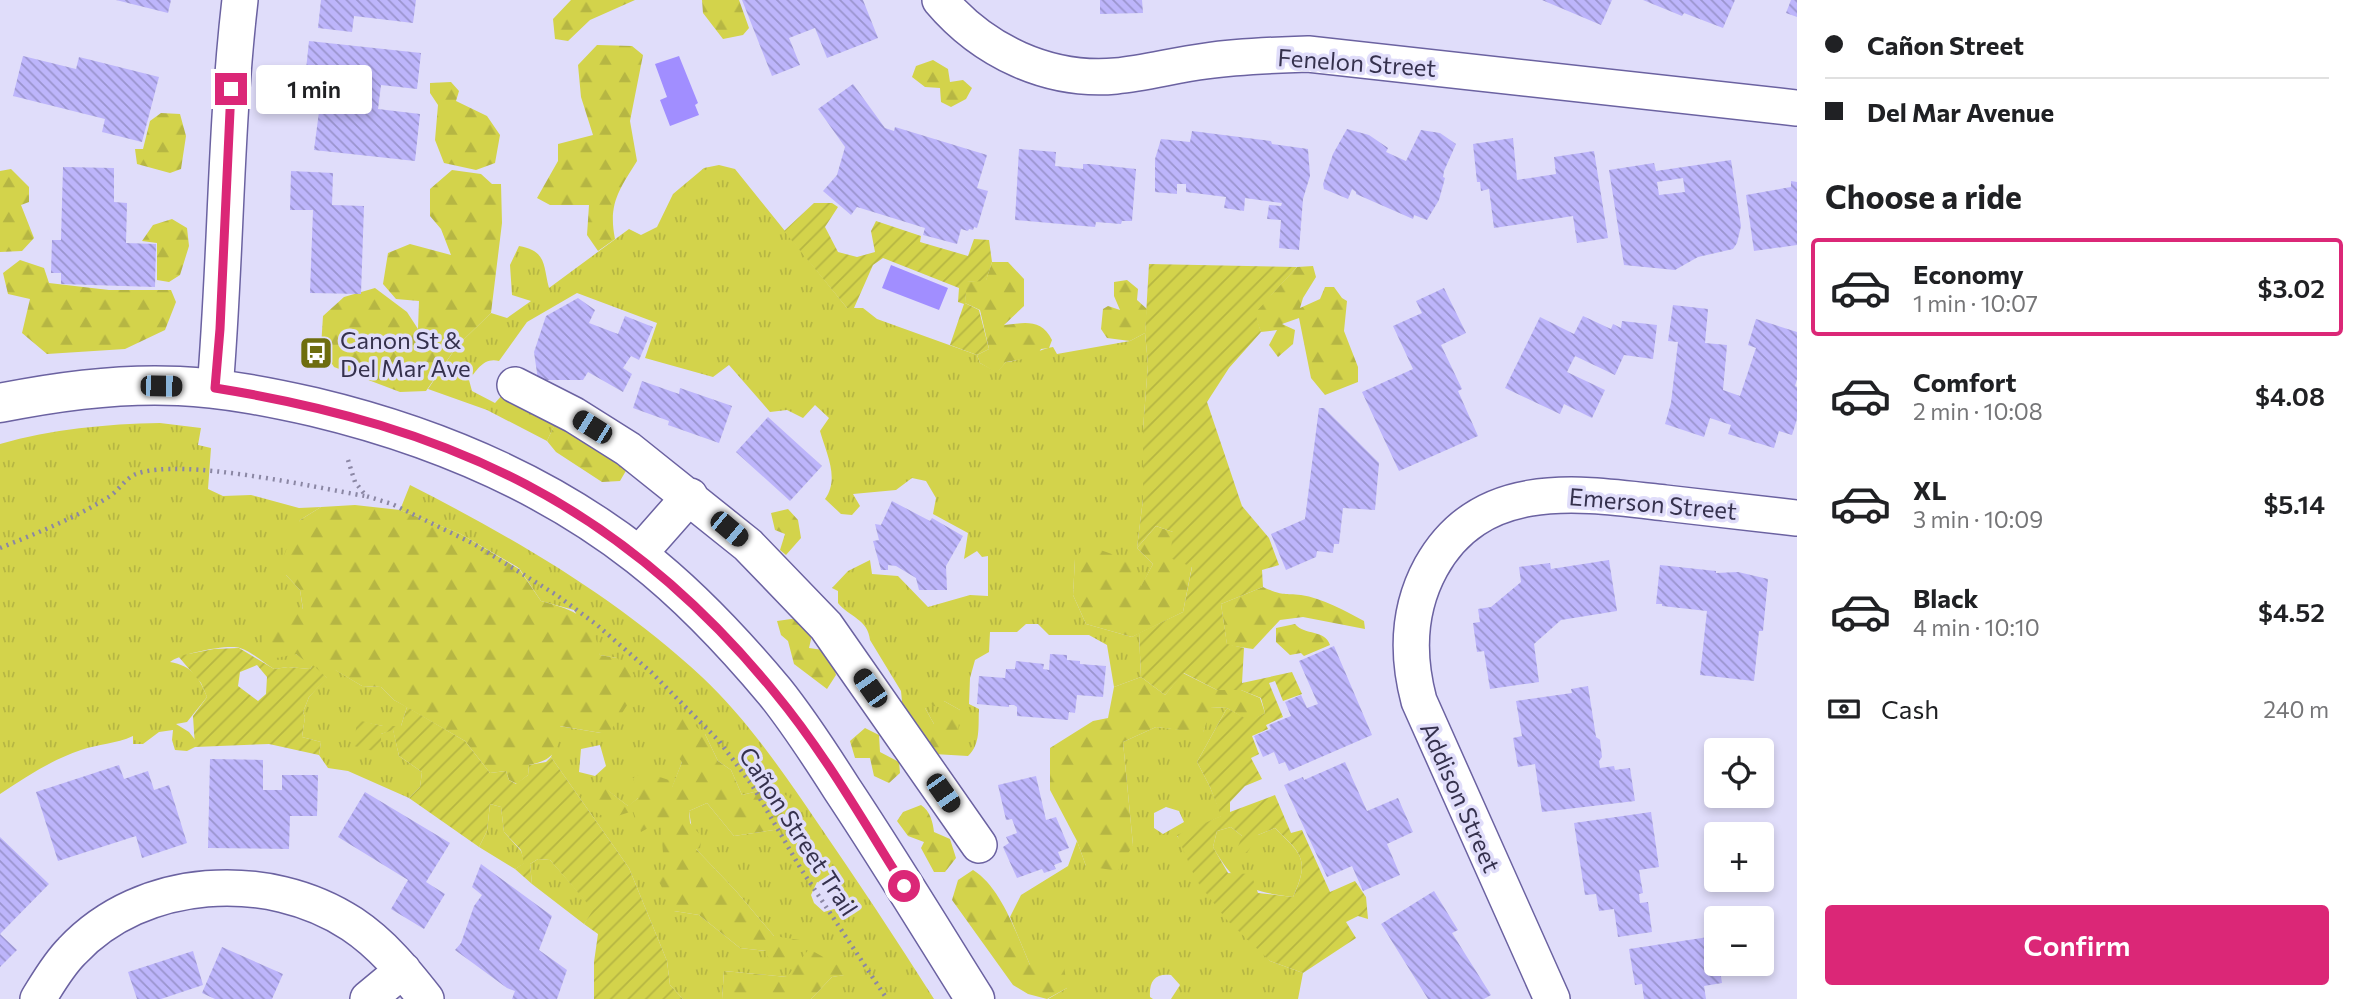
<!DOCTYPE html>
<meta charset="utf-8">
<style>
:root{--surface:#fff;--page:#f6f6f6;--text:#202124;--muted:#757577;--line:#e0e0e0;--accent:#db2777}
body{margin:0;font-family:Commissioner,sans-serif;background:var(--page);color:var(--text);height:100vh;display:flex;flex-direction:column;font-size:26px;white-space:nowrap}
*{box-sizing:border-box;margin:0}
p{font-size:23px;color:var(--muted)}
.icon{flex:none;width:38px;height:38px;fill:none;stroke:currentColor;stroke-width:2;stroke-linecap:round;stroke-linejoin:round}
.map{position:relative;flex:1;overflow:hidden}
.panel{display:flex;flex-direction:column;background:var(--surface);width:560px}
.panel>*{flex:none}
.hud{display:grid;align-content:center;height:154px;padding:0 28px;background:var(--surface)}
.tools{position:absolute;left:1704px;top:738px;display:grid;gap:14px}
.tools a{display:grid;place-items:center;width:70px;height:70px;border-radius:7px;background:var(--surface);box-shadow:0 4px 10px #0003;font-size:35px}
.end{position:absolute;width:32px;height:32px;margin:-16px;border:9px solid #db2777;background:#fff;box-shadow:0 0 0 4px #fff}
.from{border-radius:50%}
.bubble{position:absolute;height:49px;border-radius:7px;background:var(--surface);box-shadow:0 4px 10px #0003;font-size:23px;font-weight:600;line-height:49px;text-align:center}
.car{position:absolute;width:21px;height:42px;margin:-21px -10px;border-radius:9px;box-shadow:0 0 5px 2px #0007;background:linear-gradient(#222 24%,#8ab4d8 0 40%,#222 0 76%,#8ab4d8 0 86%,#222 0)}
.hud b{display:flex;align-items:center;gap:24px;height:66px;font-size:26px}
.hud b+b{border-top:2px solid var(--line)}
.hud i{width:18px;height:18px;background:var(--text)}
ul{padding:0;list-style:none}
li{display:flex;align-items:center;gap:21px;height:98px;margin:0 14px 10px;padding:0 14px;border:4px solid transparent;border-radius:7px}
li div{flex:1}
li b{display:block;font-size:26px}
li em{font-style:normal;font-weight:600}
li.selected{border-color:var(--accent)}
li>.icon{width:63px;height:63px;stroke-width:1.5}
h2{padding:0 28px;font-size:32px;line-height:84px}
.pay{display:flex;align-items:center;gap:18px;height:77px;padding:0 28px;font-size:26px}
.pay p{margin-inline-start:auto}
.button{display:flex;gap:14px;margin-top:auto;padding:14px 28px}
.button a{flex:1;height:80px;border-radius:7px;background:var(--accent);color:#fff;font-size:28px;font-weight:600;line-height:80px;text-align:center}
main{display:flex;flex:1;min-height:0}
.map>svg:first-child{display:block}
.grass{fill:url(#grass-tufts);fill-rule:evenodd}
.forest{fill:url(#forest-firs)}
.garden{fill:url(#garden-furrows);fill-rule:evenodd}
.water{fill:#a18eff}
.building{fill:url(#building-back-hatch);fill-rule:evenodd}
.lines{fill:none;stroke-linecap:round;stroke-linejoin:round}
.minor-casing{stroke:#6b62a1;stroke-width:38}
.major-casing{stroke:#6b62a1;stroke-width:41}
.path{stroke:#8b87a4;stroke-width:4.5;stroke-dasharray:2 5;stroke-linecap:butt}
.minor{stroke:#fff;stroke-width:35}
.major{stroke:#fff;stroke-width:38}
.route{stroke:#db2777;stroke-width:9}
.labels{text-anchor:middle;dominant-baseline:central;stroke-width:7;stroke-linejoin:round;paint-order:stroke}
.street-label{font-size:24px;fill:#35314d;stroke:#e0ddfa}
.poi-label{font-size:24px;fill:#35314d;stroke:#e0ddfa;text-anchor:start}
</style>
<main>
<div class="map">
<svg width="1797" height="999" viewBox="0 0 1797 999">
<defs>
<pattern id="grass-tufts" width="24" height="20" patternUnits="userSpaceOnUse" patternTransform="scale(1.75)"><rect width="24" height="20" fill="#d3d34b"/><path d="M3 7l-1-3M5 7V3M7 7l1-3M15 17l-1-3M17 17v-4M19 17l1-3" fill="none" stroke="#b6b643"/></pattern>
<pattern id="forest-firs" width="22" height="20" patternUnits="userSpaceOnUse" patternTransform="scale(1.75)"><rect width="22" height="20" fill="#d3d34b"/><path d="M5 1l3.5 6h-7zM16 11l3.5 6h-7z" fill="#b6b643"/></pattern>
<pattern id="garden-furrows" width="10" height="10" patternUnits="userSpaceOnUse" patternTransform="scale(1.75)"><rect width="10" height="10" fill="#d3d34b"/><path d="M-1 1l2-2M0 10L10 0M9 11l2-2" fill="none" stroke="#b6b643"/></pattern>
<pattern id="building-back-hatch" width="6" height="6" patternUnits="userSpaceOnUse" patternTransform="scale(1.75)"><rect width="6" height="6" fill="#bdb5fb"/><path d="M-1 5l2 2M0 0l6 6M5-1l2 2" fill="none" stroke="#9a94cd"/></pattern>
</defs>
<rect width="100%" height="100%" fill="#e0ddfa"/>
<path class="grass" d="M719,165L735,169L847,308H863L877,319L977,355L980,363L997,372L1006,362C1023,361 1036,350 1053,347L1057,354L1130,341L1145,333L1148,364L1143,429V499L1137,548L1153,564L1141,587L1075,559L1073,595L1086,624L1132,637L1139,633L1141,677L1114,687L1107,645L1089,635H1049L1038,624H1026L1017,632H990L989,652L975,660L970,678L969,704L979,709C978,726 981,744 968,756L934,754L931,750L960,710L944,701L945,724H934L925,708L903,712L901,691L870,640C868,619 849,617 838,603V591L832,588L848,571L870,560L872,574L898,576L928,607L970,595L988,596V556L982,557L977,551L964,559L968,533L933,514L936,498L926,481L912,478L896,490L853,494L860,506L852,515L841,514L825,499C840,478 826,453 820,431L829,418L815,405L803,418L787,410L770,412L729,365L713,377L645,358L657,323L577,293L527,322L499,361C484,357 477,370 469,380L472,391L495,403L504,393L562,421L553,428L547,441L487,410L428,389L457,346L491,313L507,318L531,301L512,295L510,265L519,246C547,251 543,265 549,288L629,229L641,235L657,227L673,194L704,168Z
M160,423L201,428L198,445L211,448L208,489L223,496L251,495L299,508L321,507L300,520L286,575L300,590L303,610L296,654L313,665L310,669L288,667L274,669C264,663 252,652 240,648C227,644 180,654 170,662C192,666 199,677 207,697L187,722L176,724L189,732L196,741L195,747L187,751L175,750L172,740L173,730L159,732L143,744H133V736C116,744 98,744 81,750C51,760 26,777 0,794V444C52,429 106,424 160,423Z
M410,485C514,538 616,597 702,677C746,718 783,772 817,822C857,880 896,939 934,999H811L832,977L844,975L787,977L724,971L722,999H683L670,985L667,961L629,868L551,757L559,736V726L601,733L617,658L600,655L574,610L541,601L519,568L459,533L400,510ZM705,734L718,761L731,770L742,795L774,787L794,827L734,836L707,803L689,811L695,848L736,891L774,936L767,951L740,948L699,915L674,911L681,858L661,820L633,810L606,789L628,807L638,798L672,788L682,762ZM600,745L606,766L595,776L579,772L581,749ZM817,882L830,886L839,900L837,908L824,912L814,903L811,895Z
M334,669L362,686L381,687L394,700L407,707L401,726H383L357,721L381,734L393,729L399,756L422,772L420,787L409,798L348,771L328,768L319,755L321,742L302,737L305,717L303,712L309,697Z
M1210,707L1227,708L1197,762L1210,787L1222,816L1177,836L1270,961L1303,973L1298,999H1171L1180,985L1171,975C1155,973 1149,981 1150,997L1153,999H1048L1067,988L1030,965L1010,917L1021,895L1068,866L1077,841L1086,866L1133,845L1123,742L1156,727L1203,732ZM1166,807L1179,811L1184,822L1163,834L1154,828V813Z
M490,804L501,807L504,832L521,851L525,863L515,869L479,847L487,831Z
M1231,827L1242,836L1258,835L1275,828C1302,855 1310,859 1293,897C1248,891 1236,887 1213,847L1217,831Z
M538,859L550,860L594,910L584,924L532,884L530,864Z"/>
<path class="forest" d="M571,0H635L590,20L568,41L555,39L553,19Z
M702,0H739L749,28L743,35L723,39L703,13Z
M597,45L632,46L643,55L630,121L637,161C619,190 608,204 615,239L598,251L587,235L589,205H550L537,198L558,161V144L593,135L581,97L578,65Z
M933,60L948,69L950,82L963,80L972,88L966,99L951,107L941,102L940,88L925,87L912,77L916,66Z
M451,82L459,91L456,101L487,116L500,135L495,163L476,170L444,163L435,140L438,105L430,93V83Z
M161,113L180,114L186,136L181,169L170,173L137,164L135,149H143L150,121Z
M11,169L29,187V202L21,205L34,238L22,251L0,252V171Z
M452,170L481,174L492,184H501L502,223L491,313L457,346L426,391L400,392L334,367L321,347L323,316L344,297L375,288L407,312L418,329L419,301L396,299L383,284L388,253L410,244L451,255L441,229L430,216V189Z
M172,219L187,228L189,246L180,275L169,282L157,280V243L142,241L153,225Z
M20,260L44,268L49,283L109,290H171L176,302L165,330L125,349L47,354L22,333L30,299L8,294L3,273Z
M992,262H1008L1024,279V306L1004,325C1024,323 1041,318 1052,340L1049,348L1041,349L1036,357L1006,362L997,373L980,363L977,355L989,349L980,310L965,303L966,282L986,280Z
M1313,266L1316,277L1303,298L1300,308L1320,299L1325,287H1334L1342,298L1347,301L1344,331L1358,367V382L1325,395L1311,378L1299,318L1282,324L1295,330L1293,344L1278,357L1269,345L1277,330L1261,332L1254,313L1297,267Z
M1127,280L1138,289L1137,300L1147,309L1145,333L1130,341L1107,338L1101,329L1103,309L1108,306L1120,310L1114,296V282Z
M562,421L627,469L620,481L602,482L556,452L547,441L553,428Z
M355,505L400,510L459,533L519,569L541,601C576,611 593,615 600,655L617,658L634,675L635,693L611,730L601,733L560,726C559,751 554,760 529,765L528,775L517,784L509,780L506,771L490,773L465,741L394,700L381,687L362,686L335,670L327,678L296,654L276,658L261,645L271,619L303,609L300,590L286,575L282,561L293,532L300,520L321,507Z
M788,509L798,520L801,538L786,555L780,550L785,534L775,530L771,513Z
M1156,526L1173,532L1192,566L1183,612L1132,637L1086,624L1073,595L1075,559L1086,545L1129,560L1141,586L1153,564L1137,548Z
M1263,587C1283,596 1282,593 1301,595C1322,598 1346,611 1364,621L1365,629L1303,617L1280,620L1253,649L1227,645L1221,604Z
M798,618L813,631L809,648L830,651L836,675L827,689L794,664L788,641L781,635L777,621Z
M1295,624C1305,636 1325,629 1330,645L1304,656L1301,653L1290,655L1276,642V628Z
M1183,673L1217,690H1241L1260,698L1265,713L1250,722L1227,708L1211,707L1203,733L1156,727L1123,742L1133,845L1118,871L1086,866L1077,841L1050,790V748L1093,721L1108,718L1114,687L1141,677L1165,695Z
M937,695L944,701L960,710L958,733L951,750H931L903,712L913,700L925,708L934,724H944V707L933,706L930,702L931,696Z
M680,714L705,734L718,761L731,770L742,795L774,787L797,803L794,827L734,836L707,803L689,811L690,823L702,837L700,848L696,849L736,891L774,936L800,940V954L791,965H771L766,951L740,948L699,915L674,911L656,876L680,858L663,854L661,821L641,832L633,811L608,819L588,808L587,793L606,789L628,806L638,798L633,778L644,772L669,780L672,787L682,762L670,747L667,717Z
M865,728L879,735L880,752L899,762L900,773L889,783L874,776L870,758H855L850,741Z
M921,805C930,811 933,822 934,832L950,839L956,858L945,872H934L921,848L924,842L908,836L897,821L903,812Z
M973,870C1001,887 1017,935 1030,965L1044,959L1064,966L1067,988L1047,999L1028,994L1013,985L952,900L958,880Z
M809,949L843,968L845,975L832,977L811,999H722L724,971L787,977Z"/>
<path class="garden" d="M814,203H832L838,207L825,227L838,252L857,257L875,252L871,231L876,221L921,236L920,242L968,256L974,239L989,240L992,262L986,281L967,282L965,303L979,310L989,349L977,355L950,345L964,304L958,302L959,288L883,258L873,265L854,308H847L784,231Z
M1149,264L1297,267L1255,313L1261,332L1229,368L1207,402L1242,506L1269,538L1279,565L1262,570L1263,587L1221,604L1227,644L1244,648L1242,683L1292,672L1302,694L1283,701L1275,681L1269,683L1283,717L1266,725L1268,729L1252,736L1259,754L1251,758L1262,779L1245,786L1230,802V812L1275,795L1291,833L1302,830L1330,892L1355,881L1366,897L1368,919L1358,916L1346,922L1356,938L1303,973L1270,961L1226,919L1196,880L1177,835L1221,816L1210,787L1197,762L1227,708L1250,721L1265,713L1261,698L1241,690H1217L1184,673L1165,695L1141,677L1139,633L1183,612L1192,567L1170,558L1173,532L1156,526L1137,548L1143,499V429L1148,364L1145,333ZM1231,827L1242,836L1236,852L1247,853L1258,835L1275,828C1302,854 1310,860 1293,897L1258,893L1251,874L1228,873L1213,847L1217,831Z
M239,648L274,669L288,667L310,669L313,665L327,678L309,697L303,712L305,717L302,737L321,742L319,755L269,744L195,747L193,716L207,697L201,683L178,656L214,649ZM257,665L267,677L266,694L258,701L238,686L240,672Z
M407,707L465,741L490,773L506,771L509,780L516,784L528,775L529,765L546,762L551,757L629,868L667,961L670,985L683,999H594V962L598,934L584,924L593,910L550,860L538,859L530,864L532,884L515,869L524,863L521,850L504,832L501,807L490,804L487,831L479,847L409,798L420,787L422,772L399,756L393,730L381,734V753L354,746L357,720L383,726H401Z"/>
<path class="water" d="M679,56L698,103L695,105L699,115L670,126L660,100L667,97L655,64Z
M891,265L948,288L939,310L882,288Z"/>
<path class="building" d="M116,0H171L168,13Z
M321,0H416L413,23L354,16L352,32L318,28Z
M742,0H863L878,38L827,58L815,28L789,38L800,65L772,76Z
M1100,0H1142L1143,13L1100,14Z
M1542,0H1612L1601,25Z
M1643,0H1735L1723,28L1684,13L1682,16Z
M1791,0H1797V17L1786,13Z
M309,41L421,53L417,89L381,85L378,109L420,114L415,161L314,150L320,104H327L329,81L305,79Z
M23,56L76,69L79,57L159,77L142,142L102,132L105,119L13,96Z
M853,84L885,128L894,131L895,127L987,155L977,188L988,191L977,228L974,227L973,230L969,229L968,231L961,229L957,244L923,235L925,228L857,207L851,215L823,191L837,175L845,147L818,109Z
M1347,129L1369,135L1388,148L1386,152L1406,161L1421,130L1440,133L1456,144L1444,171L1443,177L1445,178L1439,200L1427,220L1414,215L1413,219L1356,194V192L1352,189L1348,199L1324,189L1323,184L1333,154Z
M1192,131L1271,141L1272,144L1308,149L1310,176L1303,199L1299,250L1279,248L1281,220L1267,219L1269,205L1281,206L1282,203L1245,198L1244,211L1224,208L1226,197L1186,192V184H1177V194L1155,192V159L1161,139L1190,142Z
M1513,138L1517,180L1556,174L1554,157L1594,151L1608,238L1577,243L1573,216L1494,228L1489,189L1481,191L1480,182H1477L1473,144Z
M1019,149L1056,152L1055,166L1083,169V164H1090L1136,169L1132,221H1122L1121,224L1096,222L1095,227L1015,220Z
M1731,160L1741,226L1737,243L1733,249L1698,257L1675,270L1624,265L1609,170L1654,163L1656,171ZM1683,178L1685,192L1659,195L1657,182Z
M63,167L114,168V202L127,203L126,243L156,244L155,287L61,284V273H51L52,240H61Z
M291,171L333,173L332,205L364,206L361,294L310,293L313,210H290Z
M1791,181L1797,182V245L1754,251L1746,195L1791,187Z
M1444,288L1466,333L1441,345L1462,389L1458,391L1478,436L1399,471L1362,392L1413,369L1393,326L1422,313L1416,301Z
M578,298L595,310L589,323L618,334L625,316L653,327L639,360L631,356L623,368L632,374L623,392L588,372L583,380H538L534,352L546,316Z
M1673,305L1708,309L1705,343L1727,345L1723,390L1740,396L1756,348L1748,345L1756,319L1797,332V379L1795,386L1797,387V419L1792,435L1779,431L1774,448L1728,434L1731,425L1710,418L1704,437L1665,424L1671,403L1678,342L1668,341Z
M1583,316L1611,329L1613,324L1621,328L1622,321L1657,325L1653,359L1624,355L1615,375L1575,356L1567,372L1605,390L1592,418L1564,404L1560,414L1505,388L1540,317L1574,334Z
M642,381L679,394L680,388L732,406L719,443L668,425L669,421L633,408Z
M1319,408H1324L1379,463L1375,510L1343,508L1339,544H1334L1333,553L1317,551L1316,557L1286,570L1271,534L1305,519Z
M768,417L822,466L790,501L736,452Z
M892,501L930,521L932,518L963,536L946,566L947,590H919L916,578L896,566L888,565V570H881L873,541L879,540L875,524L881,525Z
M1609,560L1617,611L1561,620L1534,644L1539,682L1490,689L1484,651L1477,652L1473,623L1480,622L1478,609L1491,607L1521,582L1519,567L1550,563L1551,569Z
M1660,565L1716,571V573L1738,572L1768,579L1763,631H1759L1754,681L1700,675L1707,611L1662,606V604H1656Z
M1334,646L1372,735L1289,771L1285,762L1279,764L1274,752L1263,757L1254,736L1271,729L1269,725L1291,716L1285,702L1301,695L1307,708L1318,704L1299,661Z
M1050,654L1067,655V660L1080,661V664L1106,666L1103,697L1077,695L1075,713L1069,712L1068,720L1017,716V707L1014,705H1009V707L977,704L979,676L1005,678L1006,669H1015L1016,661L1044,664L1043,669L1049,670Z
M1588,686L1596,737L1600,740L1602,757L1599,761L1600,768L1614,766L1615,770L1630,768L1635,801L1542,812L1535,764L1518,767L1513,738L1522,736L1516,701L1572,693L1571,689Z
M210,759L263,760V790H282V775H318L317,816H290L289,849L208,848Z
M1345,762L1367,811L1398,798L1413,832L1387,844L1400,875L1363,891L1352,866L1327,877L1284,785L1303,777L1304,780Z
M119,765L124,779L148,771L154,790L169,785L187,843L142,858L136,836L58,861L36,792Z
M1036,776L1046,820L1056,817L1069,848L1058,852L1062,862L1054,865L1056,869L1044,873L1042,869L1017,878L1003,847L1009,843L1006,837L1017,833L1012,819L1006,820L998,785Z
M365,792L450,843L426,882L445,894L424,929L391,909L408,880L338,837Z
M1651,812L1659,867L1639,870L1643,893L1639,894L1640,903L1648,902L1652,932L1618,937L1614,909L1599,911L1596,894L1585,895L1574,823Z
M0,837L49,884L0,934L17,950L0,967Z
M481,864L552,916L539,950L567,970L557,999H512L515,991L507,988L455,950L461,943L474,906L482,895L472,887Z
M1434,891L1458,930L1452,933L1491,995L1484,999H1428L1381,924Z
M1715,936L1717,964H1719L1722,983L1704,986L1706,999H1644L1642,984L1635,985L1629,949Z
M222,947L283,974L272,999H215L202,993Z
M193,951L203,985L161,999H137L128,972Z"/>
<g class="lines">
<defs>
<path id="minor" d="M940,0C983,51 1048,82 1116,76C1146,73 1175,65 1206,61C1240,56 1273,55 1308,54L1797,108
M515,385L574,415L628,449L748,545L826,626L979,845
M215,389C226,259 225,129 240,0
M638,555L690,496
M38,999C48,983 58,965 72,951C142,876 268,869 352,924C382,944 404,971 426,999
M368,999L403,970
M1552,999L1419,701C1407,656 1408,609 1431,567C1481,477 1579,493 1665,503C1709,508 1753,513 1797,518"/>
<path id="major" d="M0,403C59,391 118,383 179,386C224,388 269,397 314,407C431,435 543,481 639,556C689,595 734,643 775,692C799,722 821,756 842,789C888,858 931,929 975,999"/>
</defs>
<use href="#minor" class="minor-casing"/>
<use href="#major" class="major-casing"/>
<path class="path" d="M348,460L355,482L366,496L392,504L474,544L558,596L597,625L651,672L719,741L752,785L801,869L887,999
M0,548C37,533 73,519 107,498C118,492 125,478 136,474C181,457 313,487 365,496"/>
<use href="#minor" class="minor"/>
<use href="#major" class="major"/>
</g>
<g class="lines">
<path class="route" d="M231,89L220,329L215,388C450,426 622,505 775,693C824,752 863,821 904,886"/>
</g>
<defs>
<symbol id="bus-square" viewBox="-11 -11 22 22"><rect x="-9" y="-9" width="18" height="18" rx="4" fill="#6e6d0e" stroke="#e0ddfa"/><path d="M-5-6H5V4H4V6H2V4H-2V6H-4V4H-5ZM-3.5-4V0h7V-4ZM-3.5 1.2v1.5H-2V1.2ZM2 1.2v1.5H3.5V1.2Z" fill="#fff"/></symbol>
</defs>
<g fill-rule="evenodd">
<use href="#bus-square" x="297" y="334" width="38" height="38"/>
</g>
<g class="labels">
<g class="street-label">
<text transform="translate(1357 62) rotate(4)">Fenelon Street</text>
<text transform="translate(1653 503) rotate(5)">Emerson Street</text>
<text transform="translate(1461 797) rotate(66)">Addison Street</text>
<text transform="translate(799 831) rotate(57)">Cañon Street Trail</text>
</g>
<g class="poi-label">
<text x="340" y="339">Canon St &amp;<tspan x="340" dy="28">Del Mar Ave</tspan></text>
</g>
</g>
</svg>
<div class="tools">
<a><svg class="icon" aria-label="locate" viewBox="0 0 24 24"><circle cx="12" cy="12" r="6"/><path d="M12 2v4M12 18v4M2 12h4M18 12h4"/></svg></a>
<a>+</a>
<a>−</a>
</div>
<i class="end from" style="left:904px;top:886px"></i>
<i class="end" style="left:231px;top:89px"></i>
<div class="bubble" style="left:256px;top:65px;width:116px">1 min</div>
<i class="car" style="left:161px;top:386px;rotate:91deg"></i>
<i class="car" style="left:592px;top:427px;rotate:302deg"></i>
<i class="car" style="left:729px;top:529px;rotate:130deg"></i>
<i class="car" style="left:870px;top:688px;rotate:325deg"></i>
<i class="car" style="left:943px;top:793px;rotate:145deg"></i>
</div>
<section class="panel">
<div class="hud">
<b><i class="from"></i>Cañon Street</b>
<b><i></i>Del Mar Avenue</b>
</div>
<h2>Choose a ride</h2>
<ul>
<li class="selected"><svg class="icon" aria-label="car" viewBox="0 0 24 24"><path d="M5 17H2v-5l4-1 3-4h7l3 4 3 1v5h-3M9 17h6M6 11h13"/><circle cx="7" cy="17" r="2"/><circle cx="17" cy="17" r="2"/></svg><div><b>Economy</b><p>1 min · 10:07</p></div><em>$3.02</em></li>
<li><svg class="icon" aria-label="car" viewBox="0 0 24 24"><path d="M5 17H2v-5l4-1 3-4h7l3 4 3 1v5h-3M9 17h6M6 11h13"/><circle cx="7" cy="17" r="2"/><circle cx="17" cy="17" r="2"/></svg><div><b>Comfort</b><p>2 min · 10:08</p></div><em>$4.08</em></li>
<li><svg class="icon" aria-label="car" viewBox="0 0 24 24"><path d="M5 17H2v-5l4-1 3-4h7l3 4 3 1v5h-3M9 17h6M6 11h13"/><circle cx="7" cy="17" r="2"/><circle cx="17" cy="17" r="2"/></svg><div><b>XL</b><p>3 min · 10:09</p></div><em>$5.14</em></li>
<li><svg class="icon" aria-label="car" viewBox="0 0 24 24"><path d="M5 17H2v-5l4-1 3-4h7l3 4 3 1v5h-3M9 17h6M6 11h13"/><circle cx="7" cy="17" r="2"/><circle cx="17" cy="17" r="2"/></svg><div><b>Black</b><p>4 min · 10:10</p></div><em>$4.52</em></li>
</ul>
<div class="pay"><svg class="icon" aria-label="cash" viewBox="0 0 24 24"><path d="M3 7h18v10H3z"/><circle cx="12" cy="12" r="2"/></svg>Cash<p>240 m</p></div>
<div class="button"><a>Confirm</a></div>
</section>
</main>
